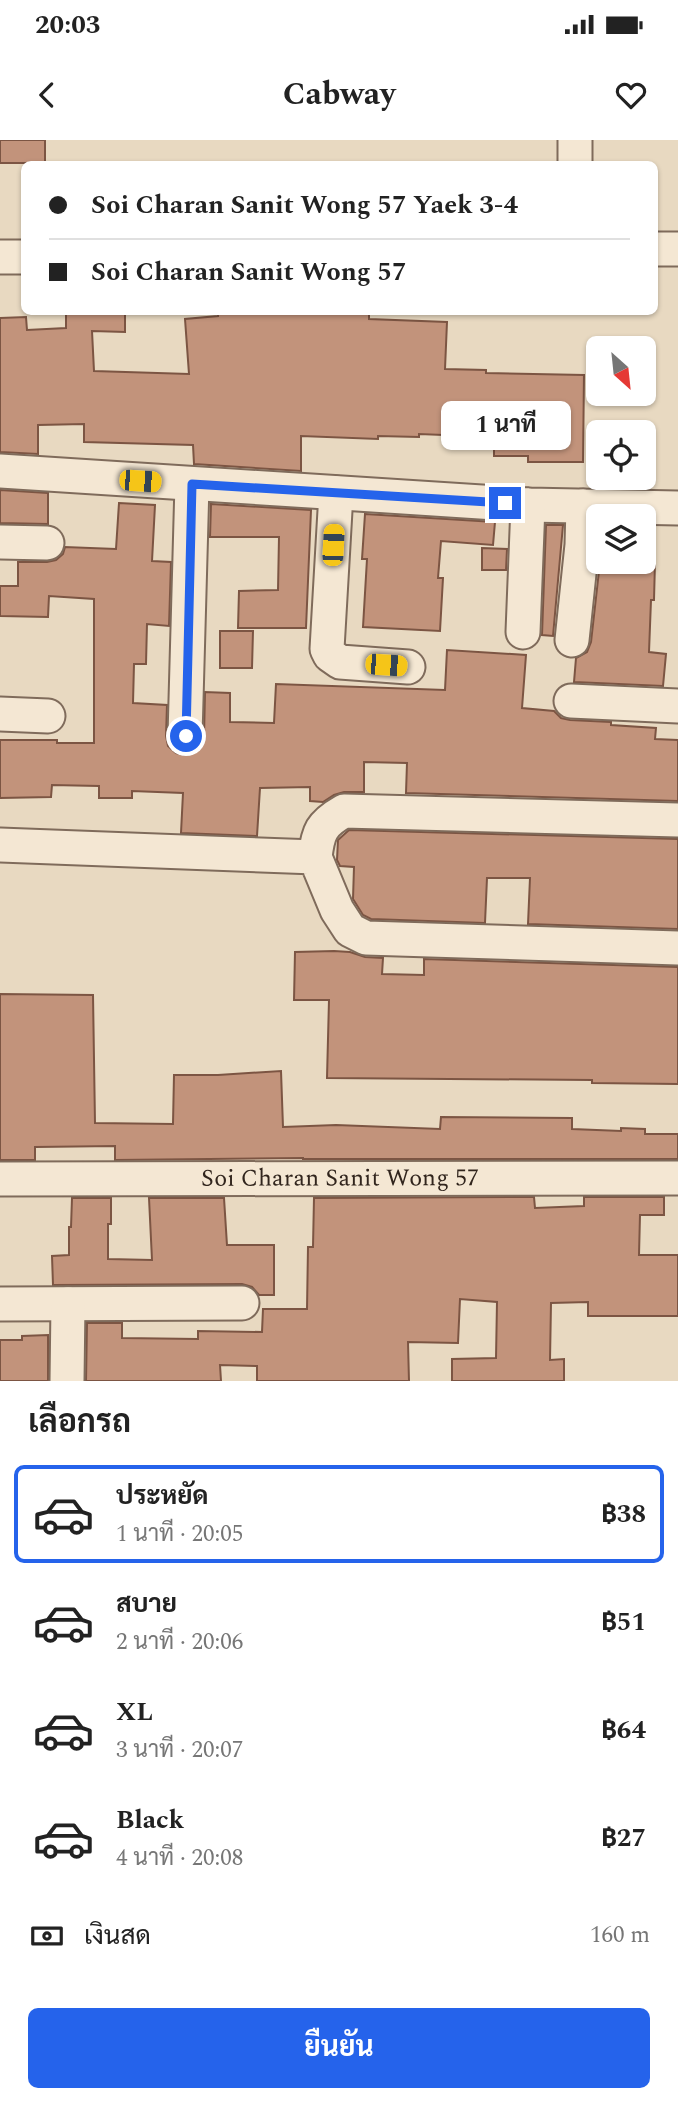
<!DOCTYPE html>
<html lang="th">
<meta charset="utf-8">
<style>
:root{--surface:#fff;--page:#f6f6f6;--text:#222;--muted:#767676;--line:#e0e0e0;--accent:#2563eb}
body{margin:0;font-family:Spectral,Sarabun,serif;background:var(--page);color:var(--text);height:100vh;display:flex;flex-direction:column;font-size:26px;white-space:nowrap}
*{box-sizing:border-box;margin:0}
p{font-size:23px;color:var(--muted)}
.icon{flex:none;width:38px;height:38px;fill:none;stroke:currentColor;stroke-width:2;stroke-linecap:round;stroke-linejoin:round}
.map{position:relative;height:1241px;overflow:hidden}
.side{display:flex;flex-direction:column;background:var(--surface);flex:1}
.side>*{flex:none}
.guide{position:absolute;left:21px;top:21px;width:637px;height:154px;border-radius:10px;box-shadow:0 2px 5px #0004;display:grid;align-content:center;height:154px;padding:0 28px;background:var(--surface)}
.needle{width:46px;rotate:153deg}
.controls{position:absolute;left:586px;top:196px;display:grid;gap:14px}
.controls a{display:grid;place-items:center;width:70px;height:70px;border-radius:10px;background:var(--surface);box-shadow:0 2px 5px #0004;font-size:35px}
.end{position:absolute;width:32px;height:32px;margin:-16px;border:9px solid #2563eb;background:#fff;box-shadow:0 0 0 4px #fff}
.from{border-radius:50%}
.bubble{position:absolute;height:49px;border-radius:10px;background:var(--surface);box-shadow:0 2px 5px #0004;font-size:23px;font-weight:700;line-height:49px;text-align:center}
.car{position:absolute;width:21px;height:42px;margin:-21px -10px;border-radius:9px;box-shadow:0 0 5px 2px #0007;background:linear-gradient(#f5c518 24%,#345 0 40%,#f5c518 0 76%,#345 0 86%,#f5c518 0)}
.guide b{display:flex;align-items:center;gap:24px;height:66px;font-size:26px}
.guide b+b{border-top:2px solid var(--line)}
.guide i{width:18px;height:18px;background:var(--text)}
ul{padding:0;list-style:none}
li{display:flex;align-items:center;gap:21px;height:98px;margin:0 14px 10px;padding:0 14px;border:4px solid transparent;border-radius:10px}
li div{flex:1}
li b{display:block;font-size:26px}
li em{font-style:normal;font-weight:700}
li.selected{border-color:var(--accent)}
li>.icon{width:63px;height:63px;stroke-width:1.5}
h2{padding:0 28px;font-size:32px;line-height:84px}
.pay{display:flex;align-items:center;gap:18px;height:77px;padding:0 28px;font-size:26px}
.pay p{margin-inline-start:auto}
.primary-button{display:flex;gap:14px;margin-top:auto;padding:14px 28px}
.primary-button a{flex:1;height:80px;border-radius:10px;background:var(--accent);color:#fff;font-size:28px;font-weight:700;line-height:80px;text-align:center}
.status{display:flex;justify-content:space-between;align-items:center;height:49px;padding:0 35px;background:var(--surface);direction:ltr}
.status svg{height:19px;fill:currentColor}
header{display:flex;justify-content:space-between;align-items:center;height:91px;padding:0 28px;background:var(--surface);font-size:32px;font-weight:700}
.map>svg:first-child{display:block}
.building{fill:#c2937b;stroke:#7c5543;stroke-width:2}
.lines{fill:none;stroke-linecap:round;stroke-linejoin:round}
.minor-casing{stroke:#7f6b5b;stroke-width:37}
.minor{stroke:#f4e7d3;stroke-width:33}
.route{stroke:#2563eb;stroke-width:9}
.labels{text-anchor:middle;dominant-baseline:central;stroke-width:6;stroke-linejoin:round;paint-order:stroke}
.street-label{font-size:24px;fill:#31251d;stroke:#f0e4cf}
</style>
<div class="status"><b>20:03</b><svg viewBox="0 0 49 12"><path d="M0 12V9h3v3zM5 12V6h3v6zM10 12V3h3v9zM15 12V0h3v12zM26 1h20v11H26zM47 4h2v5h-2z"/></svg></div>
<header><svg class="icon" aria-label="back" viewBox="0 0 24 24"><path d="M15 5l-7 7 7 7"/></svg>Cabway<svg class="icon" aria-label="heart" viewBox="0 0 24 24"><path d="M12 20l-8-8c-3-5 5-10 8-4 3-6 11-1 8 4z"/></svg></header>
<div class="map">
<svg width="678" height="1241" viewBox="0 0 678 1241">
<rect width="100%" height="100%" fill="#e8d9c1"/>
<path class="building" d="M0,0H45V23H0Z
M66,172H125V192L92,191L94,231L189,234L185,179L218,176V172H369V179L447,182L445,229L486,230V233L584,235L583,322H528V316H494V297L419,294V297L378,296V299L301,296V331L194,324L193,305L84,302V284L38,285V314L0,312V178L26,177L27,190L66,188Z
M0,350L48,353V384L0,383Z
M119,363L155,365L152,421L171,422L169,486L147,484L146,524H134L133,563L167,565L166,596L168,606L176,613L184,615L194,613L202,605L204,597L205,552L230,553V582L274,583L276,544L445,550L447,510L526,515L522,568L554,571L561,578L570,580L611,582V585L656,588L655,599L678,600V661L406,653L407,623L364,622V652H344L334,655L323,662L310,661V647L260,648L257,696L181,693L183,653L132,651V658H99V646L52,645L51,657L0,658V600H57V603H94V459L49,456L48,477L0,476V446H18V422H47L56,420L63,414L65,407L116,409Z
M211,364L311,370L306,488H238L239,451L278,450L279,397H210Z
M365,374L495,382L493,405L441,401L438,438H443L440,491L363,487L367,419H362Z
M546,385H563L553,496L542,495Z
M482,408L507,409L506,430H482Z
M600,422H655L654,460H651L649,512L666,514L663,546L574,542L576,518L587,512L591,502Z
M220,491H253L252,528H220Z
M349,690L678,699V789L528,784L530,738H487L485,783L371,779L363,775L353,759L354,727L340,726L337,720L338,700Z
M334,811L350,812L365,817L383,818L382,834L424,835V819L678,827V944L592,943V940L327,938L329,860H294L295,812Z
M0,854L93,855L95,983L173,984L174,935H218L281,931L283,987L336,985L440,989L441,977L572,978V989L621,991V988L645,989V994H678V1019H303V1018L115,1020V1006L35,1007V1020H0Z
M534,1057L535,1068L584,1066V1057H664V1075H640L639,1115H678V1176H588V1162L551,1163L550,1220L564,1219V1241H452V1219L496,1218L497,1162L460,1159L458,1203L408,1202L409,1241H257V1226L220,1225L221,1241H86L87,1183H122V1198L198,1199V1191L262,1192L263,1169H307L308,1107H313L314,1058Z
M72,1058H111V1084H108V1119L152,1120L149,1058H224L227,1105H274V1155H259L252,1147L242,1144L53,1145L52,1116L69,1115V1087H71Z
M48,1195V1241H0V1200H22V1196Z"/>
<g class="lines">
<defs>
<g id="minor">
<path d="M575,0V24"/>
<path d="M654,109H678"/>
<path d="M0,117H24"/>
<path d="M0,331L528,365L678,368"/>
<path d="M336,353L327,509L330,515L340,522L408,527"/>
<path d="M0,402L47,403"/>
<path d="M523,492L528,365"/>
<path d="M572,500L582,405L583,366"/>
<path d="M571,561L678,566"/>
<path d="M0,574L48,576"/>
<path d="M185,596L192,344"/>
<path d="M0,705L315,717L337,770L350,790L366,798L678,808"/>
<path d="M315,717C318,692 321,684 344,671L678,680"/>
<path id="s1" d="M0,1039L678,1038"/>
<path d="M0,1164L242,1163"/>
<path d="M67,1241L68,1164"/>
</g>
</defs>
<use href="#minor" class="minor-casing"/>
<use href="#minor" class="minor"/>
</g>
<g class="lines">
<path class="route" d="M186,596L192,344L505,363"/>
</g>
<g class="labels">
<g class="street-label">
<text stroke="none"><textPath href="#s1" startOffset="340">Soi Charan Sanit Wong 57</textPath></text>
</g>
</g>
</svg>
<div class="controls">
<a><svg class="needle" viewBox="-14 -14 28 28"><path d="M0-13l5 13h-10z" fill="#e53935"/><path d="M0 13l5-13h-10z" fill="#767676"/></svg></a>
<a><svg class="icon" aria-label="locate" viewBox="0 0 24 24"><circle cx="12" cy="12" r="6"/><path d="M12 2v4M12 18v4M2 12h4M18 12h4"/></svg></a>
<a><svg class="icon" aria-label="layers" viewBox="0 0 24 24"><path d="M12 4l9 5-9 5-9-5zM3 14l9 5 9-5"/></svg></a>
</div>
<i class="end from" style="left:186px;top:596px"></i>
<i class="end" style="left:505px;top:363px"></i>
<div class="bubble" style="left:441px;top:261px;width:130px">1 นาที</div>
<i class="car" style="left:140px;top:341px;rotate:94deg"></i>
<i class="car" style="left:333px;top:405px;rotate:3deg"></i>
<i class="car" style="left:386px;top:525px;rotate:94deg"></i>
<div class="guide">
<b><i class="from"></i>Soi Charan Sanit Wong 57 Yaek 3-4</b>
<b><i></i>Soi Charan Sanit Wong 57</b>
</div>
</div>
<section class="side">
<h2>เลือกรถ</h2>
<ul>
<li class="selected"><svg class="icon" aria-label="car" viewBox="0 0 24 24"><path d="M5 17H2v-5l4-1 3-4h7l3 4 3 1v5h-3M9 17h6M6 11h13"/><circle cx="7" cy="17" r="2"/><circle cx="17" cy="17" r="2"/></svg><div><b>ประหยัด</b><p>1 นาที · 20:05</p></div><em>฿38</em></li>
<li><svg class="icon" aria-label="car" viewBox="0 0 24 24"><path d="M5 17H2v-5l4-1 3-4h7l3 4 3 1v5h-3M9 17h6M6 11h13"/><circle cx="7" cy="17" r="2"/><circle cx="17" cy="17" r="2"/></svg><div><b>สบาย</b><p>2 นาที · 20:06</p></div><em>฿51</em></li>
<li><svg class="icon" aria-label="car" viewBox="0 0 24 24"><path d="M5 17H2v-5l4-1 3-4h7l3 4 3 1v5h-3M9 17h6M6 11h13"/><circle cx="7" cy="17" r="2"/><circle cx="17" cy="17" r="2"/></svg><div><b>XL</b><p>3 นาที · 20:07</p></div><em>฿64</em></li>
<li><svg class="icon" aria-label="car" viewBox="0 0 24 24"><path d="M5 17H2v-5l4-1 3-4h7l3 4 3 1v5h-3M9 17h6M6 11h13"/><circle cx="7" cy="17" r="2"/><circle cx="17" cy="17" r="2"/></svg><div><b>Black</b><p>4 นาที · 20:08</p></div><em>฿27</em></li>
</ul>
<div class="pay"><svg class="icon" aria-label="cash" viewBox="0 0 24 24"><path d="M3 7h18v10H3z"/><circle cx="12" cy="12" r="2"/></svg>เงินสด<p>160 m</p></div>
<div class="primary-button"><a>ยืนยัน</a></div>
</section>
